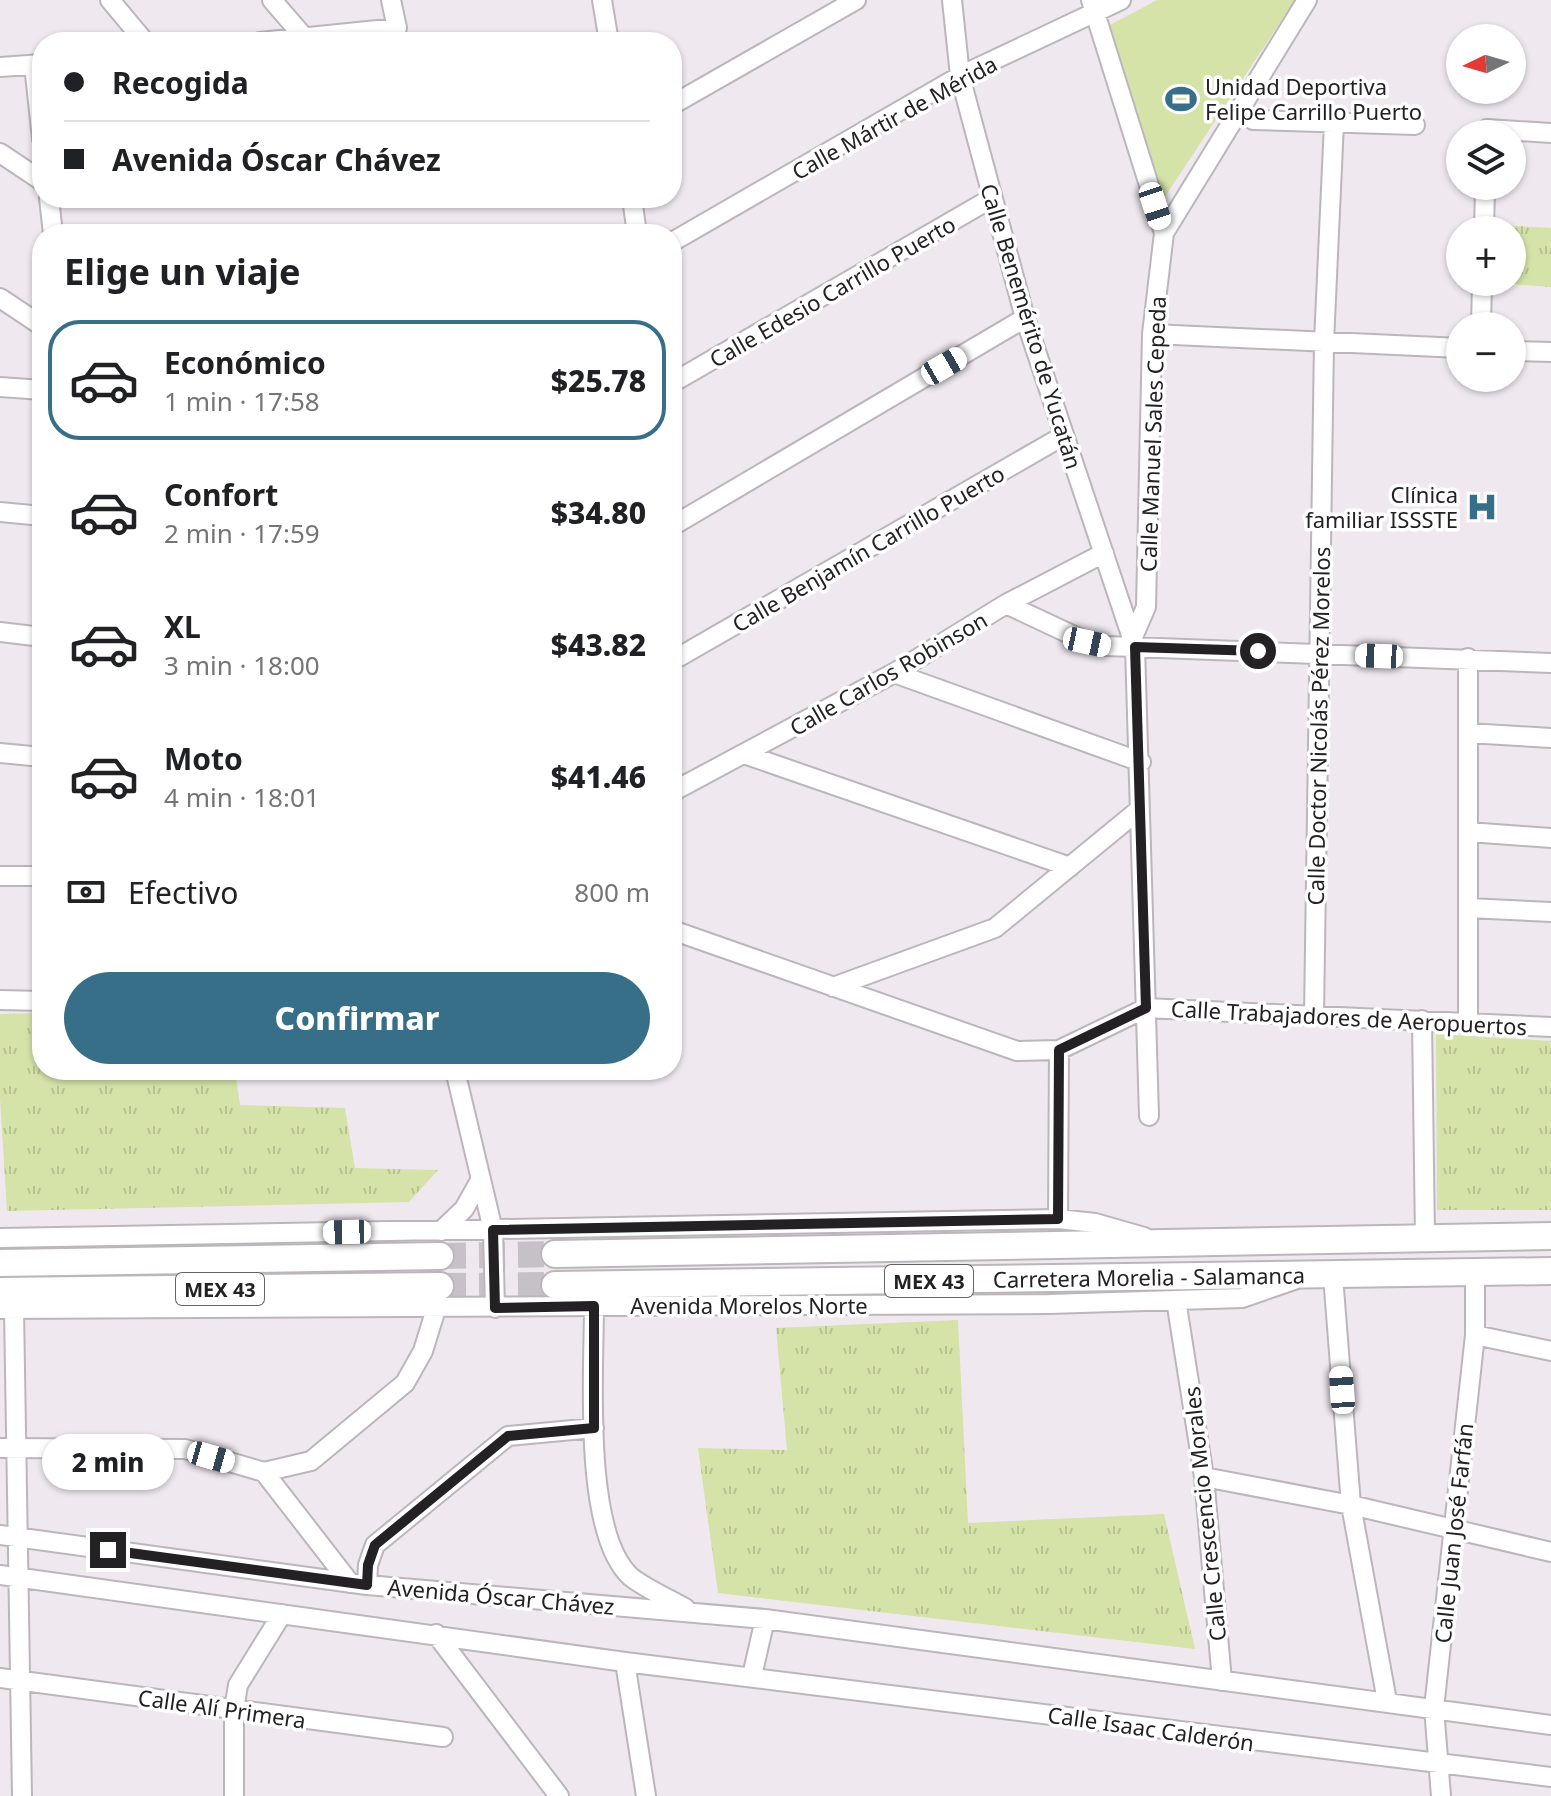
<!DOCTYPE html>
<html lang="es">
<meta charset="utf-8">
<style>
:root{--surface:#fff;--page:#f2f2f2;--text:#202124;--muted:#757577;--line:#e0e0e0;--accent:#376e88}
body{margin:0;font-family:"Noto Sans",sans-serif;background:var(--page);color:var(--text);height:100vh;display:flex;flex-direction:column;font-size:30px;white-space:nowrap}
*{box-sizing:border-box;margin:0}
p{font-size:26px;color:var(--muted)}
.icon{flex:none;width:44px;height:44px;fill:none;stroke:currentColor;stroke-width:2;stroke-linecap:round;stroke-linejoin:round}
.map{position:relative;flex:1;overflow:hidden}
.panel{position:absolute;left:32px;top:224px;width:650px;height:856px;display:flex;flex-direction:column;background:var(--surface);border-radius:32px;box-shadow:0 2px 6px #0004}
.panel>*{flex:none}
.guide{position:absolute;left:32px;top:32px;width:650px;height:176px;border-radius:32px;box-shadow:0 2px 6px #0004;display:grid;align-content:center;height:176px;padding:0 32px;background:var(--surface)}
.needle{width:52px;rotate:265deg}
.controls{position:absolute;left:1446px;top:24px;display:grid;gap:16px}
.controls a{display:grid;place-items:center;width:80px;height:80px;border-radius:50%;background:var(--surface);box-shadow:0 2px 6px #0004;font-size:40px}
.end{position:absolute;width:36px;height:36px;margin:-18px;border:10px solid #232123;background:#fff;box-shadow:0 0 0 4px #fff}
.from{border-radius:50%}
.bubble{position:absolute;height:56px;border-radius:28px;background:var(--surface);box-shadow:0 2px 6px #0004;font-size:26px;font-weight:800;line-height:56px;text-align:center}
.car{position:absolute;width:24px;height:48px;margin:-24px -12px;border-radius:10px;box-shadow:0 0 6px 2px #0007;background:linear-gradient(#fff 24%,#345 0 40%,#fff 0 76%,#345 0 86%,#fff 0)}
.guide b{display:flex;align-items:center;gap:28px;height:76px;font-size:30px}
.guide b+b{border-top:2px solid var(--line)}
.guide i{width:20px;height:20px;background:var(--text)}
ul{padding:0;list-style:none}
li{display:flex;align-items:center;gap:24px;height:120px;margin:0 16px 12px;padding:0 16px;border:4px solid transparent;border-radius:32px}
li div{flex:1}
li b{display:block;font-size:30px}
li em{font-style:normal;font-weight:800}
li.active{border-color:var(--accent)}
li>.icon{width:72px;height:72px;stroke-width:1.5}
h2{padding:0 32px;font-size:36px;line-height:96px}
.pay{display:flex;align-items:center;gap:20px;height:88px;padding:0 32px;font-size:30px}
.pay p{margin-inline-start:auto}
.button{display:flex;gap:16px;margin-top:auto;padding:16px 32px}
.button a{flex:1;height:92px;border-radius:48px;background:var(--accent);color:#fff;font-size:32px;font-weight:800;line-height:92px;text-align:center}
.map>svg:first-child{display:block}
.park{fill:url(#park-tufts)}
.pitch{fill:#d5e2a8}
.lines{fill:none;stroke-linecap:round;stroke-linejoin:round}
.highway-tunnel{stroke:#c6c1c6;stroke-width:26;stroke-dasharray:26 13;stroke-linecap:butt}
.minor-casing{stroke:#bcb6bc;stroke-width:22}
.highway-casing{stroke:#bcb6bc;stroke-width:30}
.minor{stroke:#fff;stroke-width:18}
.highway{stroke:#fff;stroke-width:26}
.route{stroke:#232123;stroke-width:10}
.labels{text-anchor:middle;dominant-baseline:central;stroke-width:7;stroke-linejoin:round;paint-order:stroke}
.shield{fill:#fff;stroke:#656465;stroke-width:2}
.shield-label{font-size:20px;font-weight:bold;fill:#232123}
.poi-label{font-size:22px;fill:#232123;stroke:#fff;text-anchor:start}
.street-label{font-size:22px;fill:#232123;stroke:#fff}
</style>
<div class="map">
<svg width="1551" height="1796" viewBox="0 0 1551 1796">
<defs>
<pattern id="park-tufts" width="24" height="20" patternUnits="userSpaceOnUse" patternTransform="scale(2)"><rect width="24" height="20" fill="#d5e2a8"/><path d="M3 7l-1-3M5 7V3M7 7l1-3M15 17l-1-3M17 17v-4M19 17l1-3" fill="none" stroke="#b7c290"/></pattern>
</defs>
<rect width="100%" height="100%" fill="#efe9ef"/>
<path class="park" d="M1500,225L1551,228V287L1496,283L1512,282V230H1500Z
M42,1013V1070H235L240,1105L345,1108L355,1168L438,1170L409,1202L7,1211L0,1098V1014Z
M1436,1034L1551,1041V1210H1437Z
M958,1320L968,1523L1164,1514L1195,1649L718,1593L698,1448L787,1450L776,1328Z"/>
<path class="pitch" d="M1157,0H1295L1164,198L1110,25Z"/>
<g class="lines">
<path class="highway-tunnel" d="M440,1256L555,1254
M440,1286L555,1285"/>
<defs>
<path id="minor" d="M110,0L145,42
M272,0L304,37
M602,0L609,42
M952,0L960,76L1025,318L1135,647L1149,1116
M1091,0L1164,233L1152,334L1146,607L1133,637
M260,42L397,28L391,0
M34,65L42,139
M0,67L42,64
M672,105L856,0
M1253,120L1415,125
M1487,134V129L1551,133
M0,153L42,181
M49,198L53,234
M632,198L637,234
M1484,230L1485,186
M1164,233L1307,0
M672,242L960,76L1121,0
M0,298L42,326
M1481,326L1482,282
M1152,334L1460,348
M1512,351L1551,352
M672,383L992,198
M0,387L42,390
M0,512L42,516
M674,525L1025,318
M1006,604L1087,642L1106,646L1551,663
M0,632L42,637
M1468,658V1022
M672,661L1063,436
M894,673L1141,762
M1468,733L1551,738
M0,753L42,757
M744,754L1070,867
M672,792L894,673L1006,604L1104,553
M1468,832L1551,838
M0,876H42
M1468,908L1551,912
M672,930L1017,1051L1059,1050L1146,1008L1551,1027
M833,987L995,928L1140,809
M0,1000L42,1001
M1314,1015L1324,342L1334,123
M1422,1020L1425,1239
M455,1070L493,1230L495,1308
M1058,1219L1059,1050
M441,1231L464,1209L481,1179
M0,1238L1058,1219L1095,1223L1144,1237
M1333,1276L1351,1505L1387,1701
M1176,1300L1204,1477L1222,1681
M594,1306C594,1370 582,1533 631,1577C646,1589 668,1598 685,1608
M0,1309L1049,1304L1242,1298L1294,1280
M14,1309L22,1796
M1475,1335L1551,1351
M0,1448L185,1449L264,1472L311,1461L405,1383L423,1351L436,1309
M264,1472L350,1583
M1204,1477L1351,1505L1551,1552
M0,1535L367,1585L765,1619L1551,1725
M0,1575L625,1662L1551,1777
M367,1585L368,1565L375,1545L508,1436L594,1428
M436,1634L559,1796
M625,1662L646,1796
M752,1676L765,1619
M0,1678L443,1737
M234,1796V1710L238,1685L282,1614
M1441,1796L1434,1708L1475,1335V1270"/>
<g id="highway">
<path d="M555,1254L1551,1236"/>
<path d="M0,1263L440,1256"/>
<path id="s1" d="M555,1285L1551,1271"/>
<path d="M0,1291L440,1286"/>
</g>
</defs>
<use href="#minor" class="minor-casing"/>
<use href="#highway" class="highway-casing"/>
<use href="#minor" class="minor"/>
<use href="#highway" class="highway"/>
</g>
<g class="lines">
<path class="route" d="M108,1550L367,1585L368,1565L375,1545L508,1436L594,1428V1306L495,1308L493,1230L1058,1219L1059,1050L1146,1008L1135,647L1258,651"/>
</g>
<defs>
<symbol id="stadium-bare" viewBox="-9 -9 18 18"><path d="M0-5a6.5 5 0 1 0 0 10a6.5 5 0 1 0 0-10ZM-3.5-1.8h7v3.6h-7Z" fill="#376e88" stroke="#fff" stroke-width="2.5" paint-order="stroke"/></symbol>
<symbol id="hospital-bare" viewBox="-9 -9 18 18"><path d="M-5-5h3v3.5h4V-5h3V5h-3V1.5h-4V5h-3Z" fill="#376e88" stroke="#fff" stroke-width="2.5" paint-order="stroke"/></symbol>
</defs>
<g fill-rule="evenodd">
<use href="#stadium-bare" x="1159" y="77" width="44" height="44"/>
<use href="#hospital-bare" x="1460" y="485" width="44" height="44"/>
</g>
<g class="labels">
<g class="shield">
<rect x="885" y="1265" width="88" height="32" rx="6"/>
<rect x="176" y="1273" width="88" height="32" rx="6"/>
</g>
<g class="shield-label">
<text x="929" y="1281">MEX 43</text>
<text x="220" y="1289">MEX 43</text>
</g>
<g class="poi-label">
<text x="1205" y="86">Unidad Deportiva<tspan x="1205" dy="25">Felipe Carrillo Puerto</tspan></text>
<text x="1458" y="494" text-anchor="end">Clínica<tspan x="1458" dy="25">familiar ISSSTE</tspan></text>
</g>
<g class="street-label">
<text transform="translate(894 117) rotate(-29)">Calle Mártir de Mérida</text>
<text transform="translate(832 291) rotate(-30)">Calle Edesio Carrillo Puerto</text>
<text transform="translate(1032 326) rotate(73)">Calle Benemérito de Yucatán</text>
<text transform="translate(1152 434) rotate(-88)">Calle Manuel Sales Cepeda</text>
<text transform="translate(868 548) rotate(-30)">Calle Benjamín Carrillo Puerto</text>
<text transform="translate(888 673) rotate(-30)">Calle Carlos Robinson</text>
<text transform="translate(1318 726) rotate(-89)">Calle Doctor Nicolás Pérez Morelos</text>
<text transform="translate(1349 1017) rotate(3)">Calle Trabajadores de Aeropuertos</text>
<text stroke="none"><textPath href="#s1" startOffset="594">Carretera Morelia - Salamanca</textPath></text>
<text x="749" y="1305">Avenida Morelos Norte</text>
<text transform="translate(1204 1514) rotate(-96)">Calle Crescencio Morales</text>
<text transform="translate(1453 1533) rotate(-84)">Calle Juan José Farfán</text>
<text transform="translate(501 1596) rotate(5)">Avenida Óscar Chávez</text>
<text transform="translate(222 1708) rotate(8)">Calle Alí Primera</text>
<text transform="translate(1151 1728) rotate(8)">Calle Isaac Calderón</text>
</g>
</g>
</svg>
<div class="controls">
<a><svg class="needle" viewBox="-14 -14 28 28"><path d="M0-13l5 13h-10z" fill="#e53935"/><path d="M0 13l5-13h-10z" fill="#757577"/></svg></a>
<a><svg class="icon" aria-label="layers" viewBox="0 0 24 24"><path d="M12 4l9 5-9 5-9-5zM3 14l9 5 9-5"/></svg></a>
<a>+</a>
<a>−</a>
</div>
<i class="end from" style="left:1258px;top:651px"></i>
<i class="end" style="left:108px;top:1550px"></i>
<div class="bubble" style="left:42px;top:1434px;width:132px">2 min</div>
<i class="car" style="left:1155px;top:206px;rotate:162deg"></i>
<i class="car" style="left:944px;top:366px;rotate:60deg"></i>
<i class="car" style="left:1087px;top:642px;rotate:102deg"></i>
<i class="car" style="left:1379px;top:656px;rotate:272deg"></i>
<i class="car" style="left:347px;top:1232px;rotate:269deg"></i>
<i class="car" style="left:1342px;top:1390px;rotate:356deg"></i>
<i class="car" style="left:211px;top:1457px;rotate:106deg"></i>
<div class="guide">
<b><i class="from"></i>Recogida</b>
<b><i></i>Avenida Óscar Chávez</b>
</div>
<section class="panel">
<h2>Elige un viaje</h2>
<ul>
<li class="active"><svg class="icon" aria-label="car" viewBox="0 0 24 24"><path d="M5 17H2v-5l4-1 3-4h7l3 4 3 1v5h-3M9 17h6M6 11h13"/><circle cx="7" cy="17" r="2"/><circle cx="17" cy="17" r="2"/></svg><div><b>Económico</b><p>1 min · 17:58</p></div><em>$25.78</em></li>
<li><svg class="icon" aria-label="car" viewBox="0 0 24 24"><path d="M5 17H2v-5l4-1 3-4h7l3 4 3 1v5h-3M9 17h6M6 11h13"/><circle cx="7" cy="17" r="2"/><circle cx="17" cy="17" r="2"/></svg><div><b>Confort</b><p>2 min · 17:59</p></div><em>$34.80</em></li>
<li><svg class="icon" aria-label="car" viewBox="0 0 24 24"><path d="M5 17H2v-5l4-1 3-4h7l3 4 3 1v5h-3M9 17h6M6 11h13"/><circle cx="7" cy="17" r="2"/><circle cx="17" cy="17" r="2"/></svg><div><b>XL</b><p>3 min · 18:00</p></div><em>$43.82</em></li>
<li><svg class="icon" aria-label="car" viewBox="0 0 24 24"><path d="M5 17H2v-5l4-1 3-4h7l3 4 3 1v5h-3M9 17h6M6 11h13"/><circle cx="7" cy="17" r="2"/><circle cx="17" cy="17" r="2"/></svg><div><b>Moto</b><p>4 min · 18:01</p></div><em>$41.46</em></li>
</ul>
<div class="pay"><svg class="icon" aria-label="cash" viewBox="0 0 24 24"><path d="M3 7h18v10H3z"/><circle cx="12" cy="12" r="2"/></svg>Efectivo<p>800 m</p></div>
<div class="button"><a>Confirmar</a></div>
</section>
</div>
